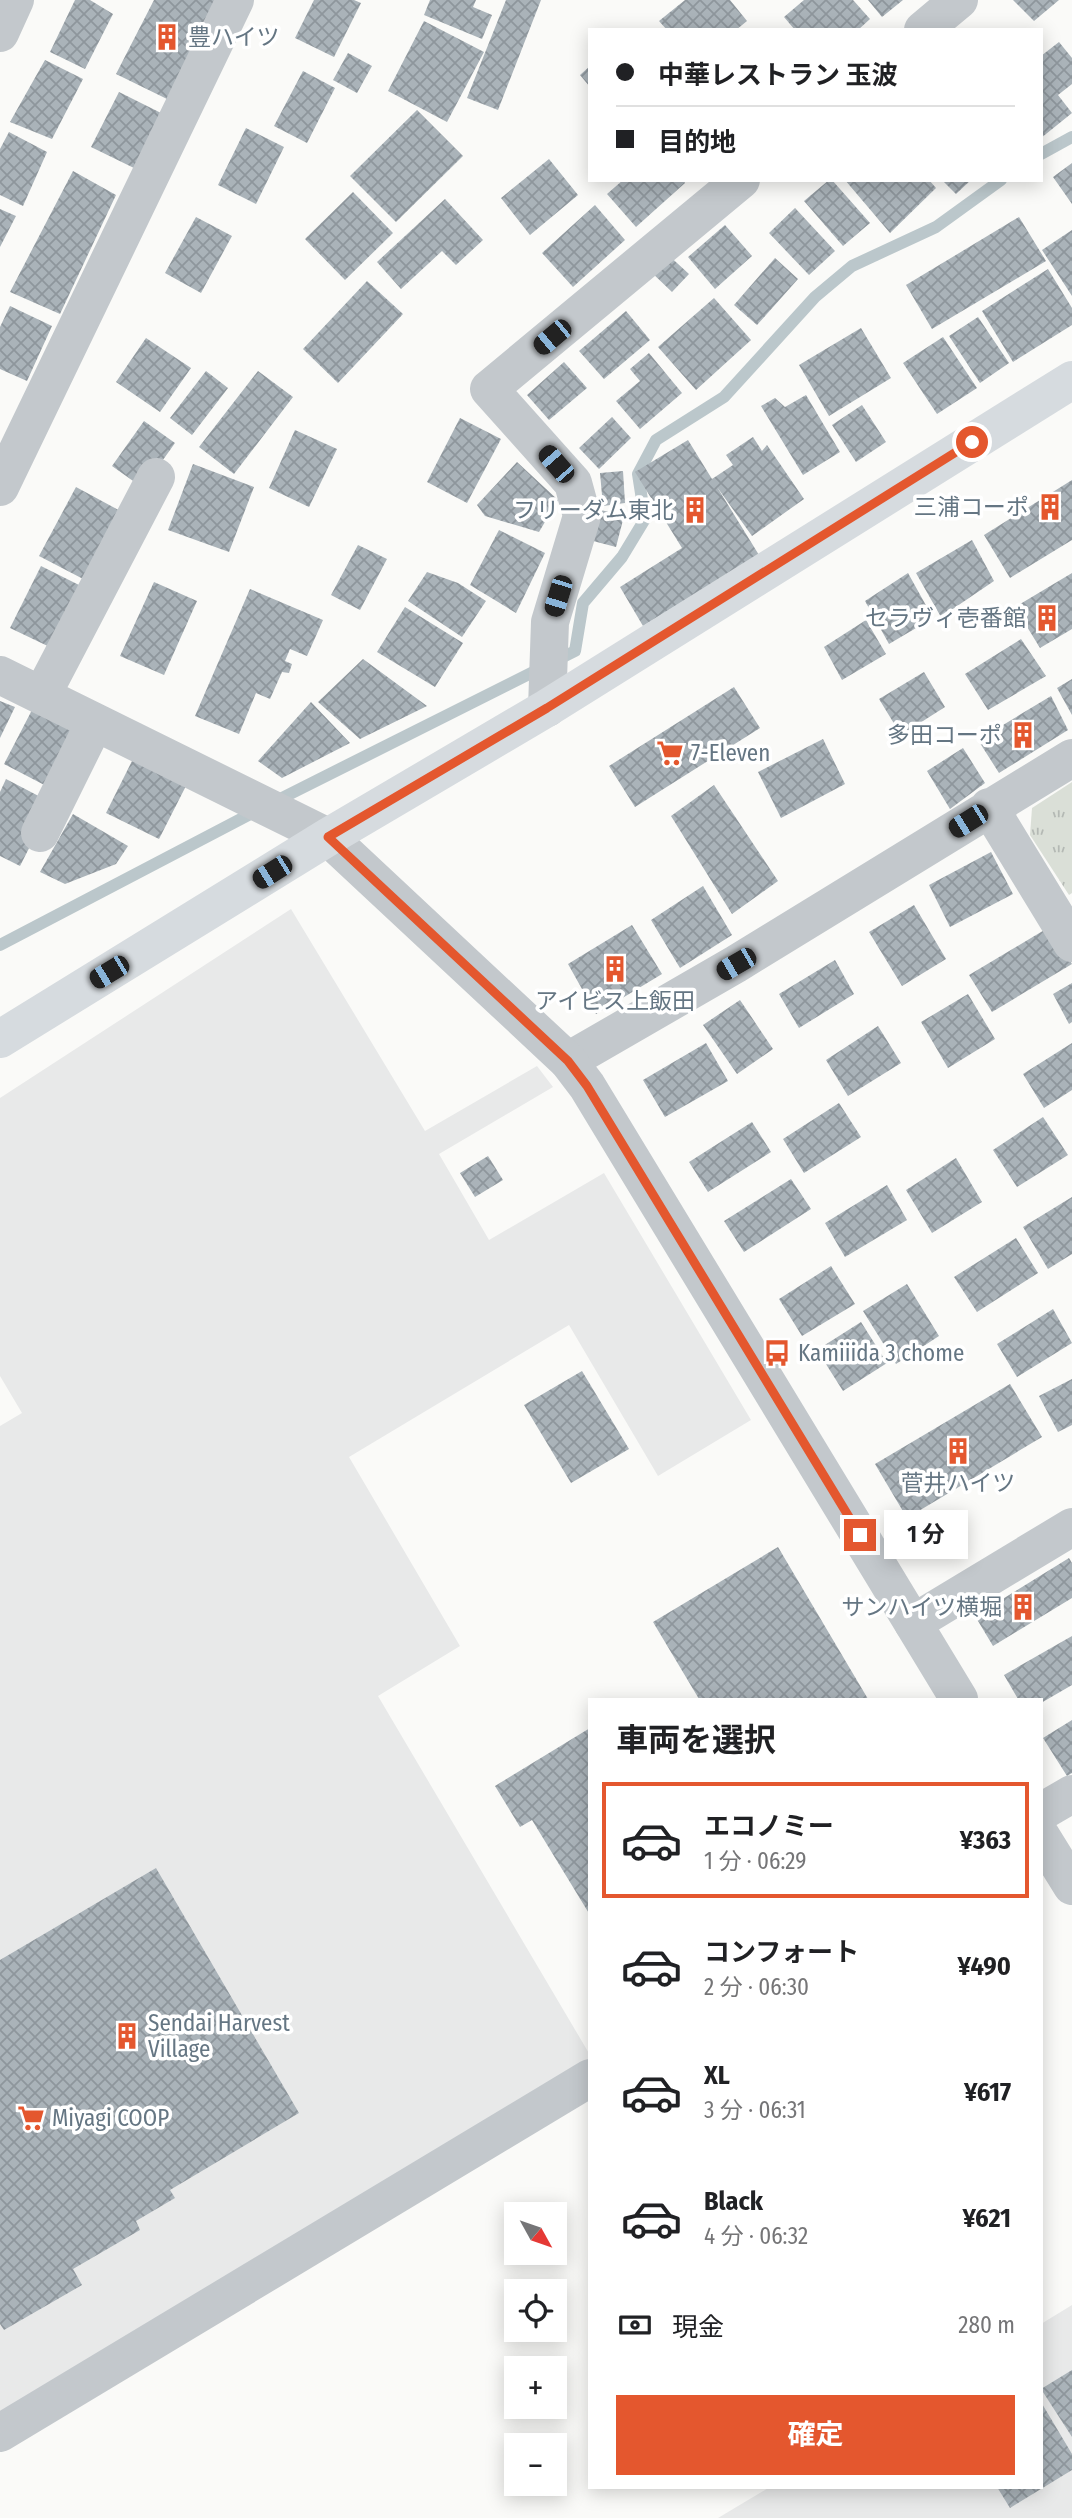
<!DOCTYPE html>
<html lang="ja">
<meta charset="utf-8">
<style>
:root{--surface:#fff;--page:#f2f2f2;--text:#202124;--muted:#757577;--line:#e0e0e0;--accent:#e4572e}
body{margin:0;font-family:"Fira Sans Condensed","Noto Sans JP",sans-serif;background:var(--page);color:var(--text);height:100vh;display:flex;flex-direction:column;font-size:26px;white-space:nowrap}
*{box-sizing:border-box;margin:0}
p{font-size:23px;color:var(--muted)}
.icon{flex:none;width:38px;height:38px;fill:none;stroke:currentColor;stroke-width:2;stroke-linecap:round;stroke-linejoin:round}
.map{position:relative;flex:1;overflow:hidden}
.side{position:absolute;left:588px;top:1698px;width:455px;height:791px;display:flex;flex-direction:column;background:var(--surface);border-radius:0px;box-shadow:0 4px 18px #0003}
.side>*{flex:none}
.guide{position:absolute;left:588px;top:28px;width:455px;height:154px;border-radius:0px;box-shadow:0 4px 18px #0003;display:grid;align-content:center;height:154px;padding:0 28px;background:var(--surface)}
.needle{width:46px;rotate:130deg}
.controls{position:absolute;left:504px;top:2202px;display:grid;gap:14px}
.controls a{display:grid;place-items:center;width:63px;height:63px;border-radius:0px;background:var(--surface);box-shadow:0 4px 18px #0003;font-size:35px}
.end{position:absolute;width:32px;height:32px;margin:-16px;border:9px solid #e4572e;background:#fff;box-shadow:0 0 0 4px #fff}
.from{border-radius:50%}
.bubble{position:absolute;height:49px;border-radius:0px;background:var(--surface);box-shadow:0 4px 18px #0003;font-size:23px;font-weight:700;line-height:49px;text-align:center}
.car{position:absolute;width:21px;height:42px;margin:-21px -10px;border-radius:9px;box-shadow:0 0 5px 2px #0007;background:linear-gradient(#222 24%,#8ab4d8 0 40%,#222 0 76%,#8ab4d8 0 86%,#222 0)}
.guide b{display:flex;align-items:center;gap:24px;height:66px;font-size:26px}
.guide b+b{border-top:2px solid var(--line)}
.guide i{width:18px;height:18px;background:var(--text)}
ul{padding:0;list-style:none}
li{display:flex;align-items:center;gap:21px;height:116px;margin:0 14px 10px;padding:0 14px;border:4px solid transparent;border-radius:0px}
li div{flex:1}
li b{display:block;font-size:26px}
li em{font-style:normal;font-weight:700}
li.active{border-color:var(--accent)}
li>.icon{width:63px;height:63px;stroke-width:1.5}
h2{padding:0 28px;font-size:32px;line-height:84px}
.pay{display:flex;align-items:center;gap:18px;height:77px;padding:0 28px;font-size:26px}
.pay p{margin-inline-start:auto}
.cta{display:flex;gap:14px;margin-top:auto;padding:14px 28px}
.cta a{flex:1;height:80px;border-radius:0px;background:var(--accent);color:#fff;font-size:28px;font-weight:700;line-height:80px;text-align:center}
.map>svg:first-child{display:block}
.built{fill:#e8e9e9}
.grass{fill:url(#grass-tufts)}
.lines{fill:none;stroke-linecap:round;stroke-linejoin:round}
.stream{stroke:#bbc7cb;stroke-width:12}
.building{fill:url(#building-cross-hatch)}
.minor{stroke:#c3c8cc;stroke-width:38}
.tertiary{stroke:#c3c8cc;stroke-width:38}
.primary{stroke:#d6dbdf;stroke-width:38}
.route{stroke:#e4572e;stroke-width:9}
.labels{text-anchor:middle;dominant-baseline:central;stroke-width:7;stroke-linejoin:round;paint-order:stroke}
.poi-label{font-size:23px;fill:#657683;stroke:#fff;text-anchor:start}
</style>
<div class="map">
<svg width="1072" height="2518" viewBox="0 0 1072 2518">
<defs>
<pattern id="grass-tufts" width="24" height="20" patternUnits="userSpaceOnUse" patternTransform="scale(1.75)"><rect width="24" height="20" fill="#dadfd7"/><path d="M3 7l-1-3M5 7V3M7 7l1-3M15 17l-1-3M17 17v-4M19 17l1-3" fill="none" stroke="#b4b9b4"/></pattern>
<pattern id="building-cross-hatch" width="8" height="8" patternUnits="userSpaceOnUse" patternTransform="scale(1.75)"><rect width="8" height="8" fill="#aab3b9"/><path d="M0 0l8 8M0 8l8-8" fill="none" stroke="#8e969c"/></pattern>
</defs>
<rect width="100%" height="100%" fill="#fafaf8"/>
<path class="built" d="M291,909L425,1131L537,1066L553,1087L439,1154L489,1240L604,1173L751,1420L658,1476L569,1325L349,1457L460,1646L378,1696L590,2055V2065L0,2419V1426L22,1413L0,1376V1098Z
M1072,2305V2518H718L770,2487H1041V2324Z"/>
<path class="grass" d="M1072,782V893L1069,895L1030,835L1032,808Z"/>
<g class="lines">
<path class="stream" d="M1041,154L1072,137
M274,802L575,651L583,603L622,557L645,519L638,474L656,440L724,397L815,297L852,266L936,227L1001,180
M0,945L258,810"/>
</g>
<path class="building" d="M75,0H90L113,14L85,69L50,52Z
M154,0H217L167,99L116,74Z
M314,0H354L361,3L334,57L295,38Z
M430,0H476L473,7L492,15L482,39L424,15Z
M506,0H541L498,110L467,98Z
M685,0H730L747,21L736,30H667L659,21Z
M804,0H853L870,19L858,30H795L784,17Z
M868,0H903L882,17Z
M1013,0H1059L1034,21Z
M424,21L484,52L447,122L388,91Z
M1059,42L1072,58V84L1058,95L1072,113L1041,138V56Z
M348,53L372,66L357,93L333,80Z
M45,60L83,79L52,139L10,122Z
M590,66V87L580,75Z
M303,71L335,88L307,143L274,126Z
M119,92L163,114L136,169L91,147Z
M417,110L463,156L396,222L350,176Z
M246,128L284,147L256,204L218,185Z
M9,132L47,152L23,206L0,195V149Z
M549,159L578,195L530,235L501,198Z
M1072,163V204L1053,177Z
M73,171L116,195L60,314L10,292Z
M623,180H683L685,183L636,227L607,194Z
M829,180H832L870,223L843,246L804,201Z
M845,180H929L936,188L890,233Z
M942,180H971L956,194Z
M353,192L393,233L345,280L305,239Z
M445,199L483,240L456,265L442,251L401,289L377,262Z
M595,205L625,240L573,287L542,253Z
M795,208L835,251L809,275L769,233Z
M0,209L16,216L0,247Z
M196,217L232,236L201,293L165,273Z
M1019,217L1046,261L932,329L906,285Z
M725,225L752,256L715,289L688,257Z
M1072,230V296L1042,250Z
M665,252L689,274L672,292L648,269Z
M775,258L798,279L757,325L734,305Z
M1048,269L1072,308V325L1013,362L982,311Z
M367,281L403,314L338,383L303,349Z
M714,298L751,340L696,390L658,347Z
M10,306L52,326L27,381L0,369V327Z
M626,311L650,340L604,379L579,351Z
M978,317L1009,363L980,383L949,336Z
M861,328L891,378L829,416L799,365Z
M943,337L977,388L937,414L903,363Z
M146,338L191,368L160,412L116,382Z
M649,353L682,393L640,429L616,401L640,381L630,369Z
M564,362L587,388L549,420L527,395Z
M206,371L228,388L192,435L170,418Z
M258,371L293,397L234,474L199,447Z
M806,395L840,452L803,475L761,406L775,398L785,407Z
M862,405L886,442L856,462L832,425Z
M612,417L631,438L599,469L579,448Z
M460,418L501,439L467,503L427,482Z
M144,421L175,443L143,488L112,466Z
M295,430L337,449L309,507L269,488Z
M753,437L762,451L767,445L804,499L752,536L717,487L759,555L643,626L620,587L682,548L635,472L688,440L712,479L733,465L726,455Z
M517,462L558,500L539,532L485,516L477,505Z
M193,464L254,487L229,552L168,530Z
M623,471L625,503L603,506L600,473Z
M1072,480V540L1010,578L984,535Z
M76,487L124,513L87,581L39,556Z
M601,510L624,516L616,547L593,541Z
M499,530L545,553L516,613L470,585Z
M972,540L994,581L941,617L916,573Z
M358,545L387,559L360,610L331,595Z
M41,566L87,589L56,650L10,628Z
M427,572L458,583L486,601L462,637L408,601Z
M908,573L933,618L889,644L865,601Z
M1072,573V629L1040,648L1015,607Z
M154,582L197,601L164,675L120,656Z
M250,589L323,620L307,656L290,649L285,661L292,664L289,673L282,672L270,699L256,693L239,734L195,716Z
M405,607L463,643L435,687L377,652Z
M866,620L886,654L842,680L824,647Z
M1021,639L1046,676L988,710L965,674Z
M363,659L427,706L360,739L318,702Z
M924,672L945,707L901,735L879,699Z
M1072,679V715L1057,688Z
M734,687L760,728L635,807L609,766Z
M1051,696L1068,730L999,773L978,740Z
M0,701L15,707L0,738Z
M311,702L350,743L282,778L258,761Z
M32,710L80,735L52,789L4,764Z
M823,739L845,784L781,818L758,772Z
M963,748L985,783L950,809L927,771Z
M135,755L188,782L159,839L106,813Z
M6,779L52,803L20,866L0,856V792Z
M714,785L778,881L732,914L671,816Z
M73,814L128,846L116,864L65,884L40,872Z
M991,852L1013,894L950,927L929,885Z
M703,886L732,935L680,968L651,920Z
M914,905L946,959L902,986L869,932Z
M632,925L662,974L596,1014L568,964Z
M1051,926L1072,964L992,1012L969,975Z
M835,960L854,994L799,1028L779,994Z
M1072,983V1022L1069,1024L1053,994Z
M968,994L995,1039L948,1068L921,1022Z
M740,1000L773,1049L737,1074L703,1025Z
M878,1026L901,1063L848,1096L826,1060Z
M706,1043L728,1081L665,1117L643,1080Z
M1072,1043V1090L1044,1108L1023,1074Z
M839,1103L861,1137L804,1173L783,1139Z
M1043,1117L1068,1155L1017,1187L993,1150Z
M752,1122L771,1152L708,1192L689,1162Z
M488,1156L503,1180L475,1197L460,1173Z
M956,1158L982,1202L932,1233L906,1190Z
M791,1179L811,1209L744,1252L724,1221Z
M887,1185L907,1220L845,1257L825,1223Z
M1072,1197V1254L1048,1269L1023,1227Z
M1016,1238L1038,1273L977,1312L954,1277Z
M831,1266L855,1304L802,1336L779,1299Z
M907,1284L939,1336L896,1364L863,1311Z
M1053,1309L1072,1343L1017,1377L997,1344Z
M861,1322L887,1363L843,1391L817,1350Z
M582,1371L629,1449L571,1483L524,1405Z
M1072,1379V1425L1058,1432L1039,1396Z
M1010,1384L1042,1437L907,1518L875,1464Z
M778,1547L868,1699H699L653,1622Z
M1069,1558L1072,1563V1598L993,1646L975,1616Z
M1072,1636V1685L1041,1703V1699H1018L1004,1675Z
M1072,1720V1773L1067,1776L1043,1738Z
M590,1728V1915L532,1820L520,1827L495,1786Z
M156,1868L299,2113L170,2190L175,2198L136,2221L140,2230L73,2269L82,2285L4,2330L0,2324V1960Z
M1072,2370V2437L1041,2389Z
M1041,2402L1072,2454V2470L1010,2508L997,2487H1041Z"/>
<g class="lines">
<path class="minor" d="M923,30L959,0
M0,33L15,0
M0,487L235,0
M0,675L328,837
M42,695L156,477
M547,708L550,622L582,516L573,483L489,389L741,180
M989,807L1072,943
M40,833L95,722
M568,1061L736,964L1072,758
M913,1623L1072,1527
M1041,1812L1072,1794
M0,2433L590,2078"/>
<path class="tertiary" d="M328,837L568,1061L587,1086L959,1699
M1041,1836L1072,1886"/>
<path class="primary" d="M0,1039L328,837L547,708L1072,380"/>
</g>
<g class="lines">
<path class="route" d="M860,1535L587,1086L568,1061L328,837L547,708L972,442"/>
</g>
<defs>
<symbol id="building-bare" viewBox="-9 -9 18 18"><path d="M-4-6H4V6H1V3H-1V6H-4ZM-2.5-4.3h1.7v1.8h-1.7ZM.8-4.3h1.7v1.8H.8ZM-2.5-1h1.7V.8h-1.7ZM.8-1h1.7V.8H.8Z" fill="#e4572e" stroke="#fff" stroke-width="2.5" paint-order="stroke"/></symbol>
<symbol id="supermarket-bare" viewBox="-9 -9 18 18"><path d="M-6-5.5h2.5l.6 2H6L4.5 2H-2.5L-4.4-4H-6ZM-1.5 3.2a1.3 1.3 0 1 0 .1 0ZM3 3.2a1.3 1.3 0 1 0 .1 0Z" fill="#e4572e" stroke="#fff" stroke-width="2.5" paint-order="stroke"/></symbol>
<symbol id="bus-bare" viewBox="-9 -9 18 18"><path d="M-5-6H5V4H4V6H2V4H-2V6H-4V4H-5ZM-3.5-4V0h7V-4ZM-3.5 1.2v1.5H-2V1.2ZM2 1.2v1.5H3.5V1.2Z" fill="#e4572e" stroke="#fff" stroke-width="2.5" paint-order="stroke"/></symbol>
</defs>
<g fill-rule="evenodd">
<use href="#building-bare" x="148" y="18" width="38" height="38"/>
<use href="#building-bare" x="1031" y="488" width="38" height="38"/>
<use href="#building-bare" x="676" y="491" width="38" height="38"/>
<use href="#building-bare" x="1028" y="599" width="38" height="38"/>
<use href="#building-bare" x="1004" y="716" width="38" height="38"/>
<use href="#supermarket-bare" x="651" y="734" width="38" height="38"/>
<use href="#building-bare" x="596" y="950" width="38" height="38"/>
<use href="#bus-bare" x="758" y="1334" width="38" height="38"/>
<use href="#building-bare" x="939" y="1432" width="38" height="38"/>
<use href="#building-bare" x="1004" y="1588" width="38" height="38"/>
<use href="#building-bare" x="108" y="2017" width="38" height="38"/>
<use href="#supermarket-bare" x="12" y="2099" width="38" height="38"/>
</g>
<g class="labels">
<g class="poi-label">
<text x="188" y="37">豊ハイツ</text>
<text x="1029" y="507" text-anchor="end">三浦コーポ</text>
<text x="674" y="510" text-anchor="end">フリーダム東北</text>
<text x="1026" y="618" text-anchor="end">セラヴィ壱番館</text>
<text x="1002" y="735" text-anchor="end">多田コーポ</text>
<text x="691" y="753">7-Eleven</text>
<text x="615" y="1001" text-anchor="middle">アイビス上飯田</text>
<text x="798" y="1353">Kamiiida 3 chome</text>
<text x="958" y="1483" text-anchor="middle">菅井ハイツ</text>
<text x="1002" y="1607" text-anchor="end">サンハイツ横堀</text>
<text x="148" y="2023">Sendai Harvest<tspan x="148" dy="26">Village</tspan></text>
<text x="52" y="2118">Miyagi COOP</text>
</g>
</g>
</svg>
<div class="controls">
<a><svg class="needle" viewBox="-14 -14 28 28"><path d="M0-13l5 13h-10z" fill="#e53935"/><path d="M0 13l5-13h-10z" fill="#757577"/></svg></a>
<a><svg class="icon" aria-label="locate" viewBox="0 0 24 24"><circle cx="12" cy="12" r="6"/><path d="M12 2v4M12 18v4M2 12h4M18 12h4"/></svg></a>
<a>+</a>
<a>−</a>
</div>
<i class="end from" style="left:972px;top:442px"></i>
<i class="end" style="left:860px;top:1535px"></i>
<div class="bubble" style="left:884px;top:1510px;width:84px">1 分</div>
<i class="car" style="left:552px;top:337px;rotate:230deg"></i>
<i class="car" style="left:556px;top:464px;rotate:319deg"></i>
<i class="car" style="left:558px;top:596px;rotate:197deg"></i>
<i class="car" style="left:968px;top:821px;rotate:238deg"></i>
<i class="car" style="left:272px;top:872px;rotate:238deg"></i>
<i class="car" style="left:736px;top:964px;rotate:240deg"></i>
<i class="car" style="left:109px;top:972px;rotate:239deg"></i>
<div class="guide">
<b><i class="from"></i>中華レストラン 玉波</b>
<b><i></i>目的地</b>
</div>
<section class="side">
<h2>車両を選択</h2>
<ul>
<li class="active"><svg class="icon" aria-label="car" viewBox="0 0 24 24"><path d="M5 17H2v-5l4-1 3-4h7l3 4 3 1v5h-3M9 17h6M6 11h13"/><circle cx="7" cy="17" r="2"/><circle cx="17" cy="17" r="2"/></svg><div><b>エコノミー</b><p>1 分 · 06:29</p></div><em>¥363</em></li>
<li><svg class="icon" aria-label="car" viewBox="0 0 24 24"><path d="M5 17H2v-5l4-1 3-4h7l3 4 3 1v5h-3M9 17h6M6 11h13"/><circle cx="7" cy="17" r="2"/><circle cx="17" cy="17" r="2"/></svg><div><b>コンフォート</b><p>2 分 · 06:30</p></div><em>¥490</em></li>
<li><svg class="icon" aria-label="car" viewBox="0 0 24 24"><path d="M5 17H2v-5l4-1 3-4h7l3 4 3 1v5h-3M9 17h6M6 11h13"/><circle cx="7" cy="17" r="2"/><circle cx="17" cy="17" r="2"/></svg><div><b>XL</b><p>3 分 · 06:31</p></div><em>¥617</em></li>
<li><svg class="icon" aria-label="car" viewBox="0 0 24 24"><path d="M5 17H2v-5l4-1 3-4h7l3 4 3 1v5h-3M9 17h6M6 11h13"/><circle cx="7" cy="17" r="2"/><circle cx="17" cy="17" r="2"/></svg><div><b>Black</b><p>4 分 · 06:32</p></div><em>¥621</em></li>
</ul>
<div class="pay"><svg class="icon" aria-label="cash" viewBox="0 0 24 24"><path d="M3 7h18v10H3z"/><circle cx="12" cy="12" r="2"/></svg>現金<p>280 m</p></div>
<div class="cta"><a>確定</a></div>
</section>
</div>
